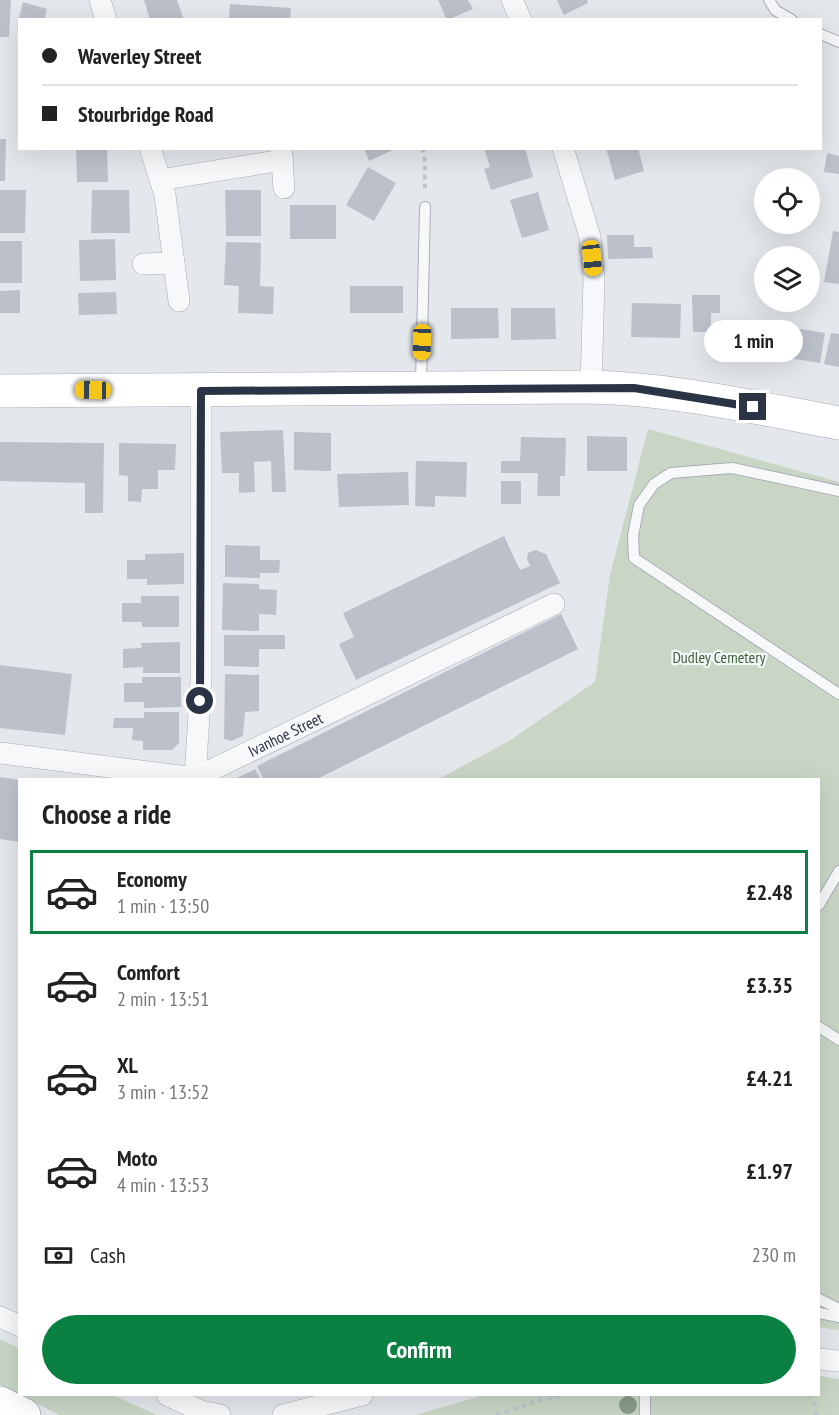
<!DOCTYPE html>
<meta charset="utf-8">
<style>
:root{--surface:#fff;--page:#f6f6f6;--text:#222;--muted:#767676;--line:#e0e0e0;--accent:#0b8043}
body{margin:0;font-family:"PT Sans Narrow",sans-serif;background:var(--page);color:var(--text);height:100vh;display:flex;flex-direction:column;font-size:22px;white-space:nowrap}
*{box-sizing:border-box;margin:0}
p{font-size:20px;color:var(--muted)}
.icon{flex:none;width:33px;height:33px;fill:none;stroke:currentColor;stroke-width:2;stroke-linecap:round;stroke-linejoin:round}
.map{position:relative;flex:1;overflow:hidden}
.drawer{position:absolute;left:18px;top:778px;width:802px;height:618px;display:flex;flex-direction:column;background:var(--surface);border-radius:0px;box-shadow:0 6px 24px #0002}
.drawer>*{flex:none}
.hud{position:absolute;left:18px;top:18px;width:804px;height:132px;border-radius:0px;box-shadow:0 6px 24px #0002;display:grid;align-content:center;height:132px;padding:0 24px;background:var(--surface)}
.tools{position:absolute;left:754px;top:168px;display:grid;gap:12px}
.tools a{display:grid;place-items:center;width:66px;height:66px;border-radius:50%;background:var(--surface);box-shadow:0 6px 24px #0002;font-size:30px}
.end{position:absolute;width:27px;height:27px;margin:-14px;border:8px solid #2b3445;background:#fff;box-shadow:0 0 0 3px #fff}
.from{border-radius:50%}
.bubble{position:absolute;height:42px;border-radius:21px;background:var(--surface);box-shadow:0 6px 24px #0002;font-size:20px;font-weight:800;line-height:42px;text-align:center}
.car{position:absolute;width:18px;height:36px;margin:-18px -9px;border-radius:8px;box-shadow:0 0 4px 2px #0007;background:linear-gradient(#f5c518 24%,#345 0 40%,#f5c518 0 76%,#345 0 86%,#f5c518 0)}
.hud b{display:flex;align-items:center;gap:21px;height:57px;font-size:22px}
.hud b+b{border-top:2px solid var(--line)}
.hud i{width:15px;height:15px;background:var(--text)}
ul{padding:0;list-style:none}
li{display:flex;align-items:center;gap:18px;height:84px;margin:0 12px 9px;padding:0 12px;border:3px solid transparent;border-radius:0px}
li div{flex:1}
li b{display:block;font-size:22px}
li em{font-style:normal;font-weight:800}
li.current{border-color:var(--accent)}
li>.icon{width:54px;height:54px;stroke-width:1.5}
h2{padding:0 24px;font-size:27px;line-height:72px}
.pay{display:flex;align-items:center;gap:15px;height:66px;padding:0 24px;font-size:22px}
.pay p{margin-inline-start:auto}
.cta{display:flex;gap:12px;margin-top:auto;padding:12px 24px}
.cta a{flex:1;height:69px;border-radius:36px;background:var(--accent);color:#fff;font-size:24px;font-weight:800;line-height:69px;text-align:center}
.map>svg:first-child{display:block}
.green{fill:#c9d6c5}
.building{fill:#bbc0ca}
.lines{fill:none;stroke-linecap:round;stroke-linejoin:round}
.lane-casing{stroke:#a9aeb7;stroke-width:12}
.street-casing{stroke:#a9aeb7;stroke-width:22}
.primary-casing{stroke:#a3abb8;stroke-width:34}
.highway-casing{stroke:#8b94a3;stroke-width:34}
.path{stroke:#c2c5cb;stroke-width:4;stroke-dasharray:4.5 4.5;stroke-linecap:butt}
.lane{stroke:#f7f8fa;stroke-width:10}
.street{stroke:#f7f8fa;stroke-width:21}
.primary{stroke:#fff;stroke-width:33}
.highway{stroke:#fff;stroke-width:33}
.tree{fill:#899d89}
.route{stroke:#2b3445;stroke-width:8}
.labels{text-anchor:middle;dominant-baseline:central;stroke-width:4.5;stroke-linejoin:round;paint-order:stroke}
.park-label{font-size:16px;fill:#3f6138;stroke:#f4f6f9}
.street-label{font-size:16px;fill:#2b3445;stroke:#f4f6f9}
</style>
<div class="map">
<svg width="839" height="1415" viewBox="0 0 839 1415">
<rect width="100%" height="100%" fill="#e4e7ec"/>
<path class="green" d="M648,429L839,482V1330L819,1327V780H437L509,741L595,682L610,575Z
M0,1339L19,1348V1394L0,1385Z
M819,1376L839,1379V1415H416L484,1395H819Z
M21,1395H113L157,1415H59Z"/>
<path class="building" d="M0,0H11L9,37H0Z
M144,0H177L184,20H150Z
M438,0H468L473,9L447,20Z
M557,0H587L588,3L564,15Z
M23,2L47,9L44,20H20V27L17,26Z
M230,4L291,8L290,20H229Z
M0,139H6L5,181H0Z
M76,148H107L108,182H77Z
M364,148H397L369,161Z
M484,148H525L533,177L491,190L484,169L490,167Z
M606,148H638L644,171L615,180Z
M827,153L839,156V174L824,172Z
M368,167L396,183L374,221L346,205Z
M0,190H26L25,233H0Z
M92,190H129L130,233H91Z
M225,190H261V236H226Z
M538,192L549,230L522,238L510,200Z
M290,205H336V239H290Z
M833,231L839,232V284L824,282Z
M607,235H634V247H652L653,258L608,259Z
M115,239L116,280L80,281L79,240Z
M0,241H22V283H0Z
M226,242L261,243L260,286L274,287L273,314L238,313L239,286L224,285Z
M350,286H403V313H350Z
M20,290V313H0V291Z
M116,292L117,314L79,315L78,293Z
M692,295H720V313H711V332H693Z
M632,303L681,304L680,338L631,337Z
M451,308H498L499,338L451,339Z
M511,308H555L556,339L511,340Z
M733,321L774,326L770,356L729,351Z
M782,326L825,333L820,363L777,356Z
M831,333L839,334V367L824,364Z
M283,430L286,492H272L271,461L254,462L255,492L239,493V473H222L220,432Z
M294,432L331,433V471L294,470Z
M587,436L627,437V471H587Z
M521,437L566,438L565,476H560V496H537L538,473H501V461H520Z
M0,442L104,443L103,513H85V483L0,481Z
M119,443L176,444L175,470H158V489H142L141,502L128,501V476L119,475Z
M416,461L467,462L466,497L435,496V507L415,506Z
M408,472L409,505L339,507L337,474Z
M501,481H521V504H501Z
M504,536L520,570L530,566L527,559L528,553L535,550L546,554L560,583L356,680L339,644L354,637L343,613Z
M225,545L260,546V560H280L279,573H260V578L225,577Z
M184,553V584L147,585V579H127V560H145V554Z
M223,583L259,584V589L277,590L276,615L259,614V631L222,630Z
M141,596H179V627H142V622H122V603H141Z
M561,614L578,649L315,780H264L257,766Z
M224,635H285V649H259V667L224,666Z
M180,642V673H143V667L123,668V649L142,648L141,643Z
M0,665L72,674L65,735L0,728Z
M225,674L259,675V711L245,712L243,736L231,741L224,739Z
M142,677H181V707L144,708V702H124V683H142Z
M144,712H179V743L172,750H143V741L132,740L133,728H113L114,718H144Z
M255,769L261,780H233Z
M0,777L20,780V842L0,839Z"/>
<g class="lines">
<defs>
<path id="lane" d="M769,0L775,10L792,20
M820,34L839,42
M421,383L425,207
M839,491L732,468L671,473L654,484L639,505L633,536L634,558L839,694
M819,905L839,871
M819,1027L839,1040
M819,1299L839,1309
M819,1313L839,1317
M645,1415V1395"/>
<g id="street">
<path d="M100,0L106,20"/>
<path d="M512,0L521,20"/>
<path d="M150,148L165,195L179,301"/>
<path d="M281,148L284,188"/>
<path d="M563,148L590,237L594,279L591,387"/>
<path d="M160,180L283,160"/>
<path d="M143,264L174,263"/>
<path id="s1" d="M0,753L195,778L554,604"/>
<path d="M195,780L201,681V391"/>
<path d="M0,1317L20,1326"/>
<path d="M819,1359L839,1361"/>
<path d="M167,1395L201,1411L220,1415"/>
<path d="M283,1415L362,1395"/>
</g>
<path id="primary" d="M0,391L591,387C675,389 757,408 839,423"/>
<path id="highway" d="M0,1403L24,1415"/>
</defs>
<use href="#lane" class="lane-casing"/>
<use href="#street" class="street-casing"/>
<use href="#primary" class="primary-casing"/>
<use href="#highway" class="highway-casing"/>
<path class="path" d="M422,148L425,160V191
M809,1395L814,1400L816,1415
M496,1415L541,1400L564,1395"/>
<use href="#lane" class="lane"/>
<use href="#street" class="street"/>
<use href="#primary" class="primary"/>
<use href="#highway" class="highway"/>
</g>
<circle class="tree" cx="628" cy="1405" r="9"/>
<g class="lines">
<path class="route" d="M200,701L201,391L634,388L753,407"/>
</g>
<g class="labels">
<g class="park-label">
<text x="719" y="657">Dudley Cemetery</text>
</g>
<g class="street-label">
<text stroke="none"><textPath href="#s1" startOffset="297">Ivanhoe Street</textPath></text>
</g>
</g>
</svg>
<div class="tools">
<a><svg class="icon" aria-label="locate" viewBox="0 0 24 24"><circle cx="12" cy="12" r="6"/><path d="M12 2v4M12 18v4M2 12h4M18 12h4"/></svg></a>
<a><svg class="icon" aria-label="layers" viewBox="0 0 24 24"><path d="M12 4l9 5-9 5-9-5zM3 14l9 5 9-5"/></svg></a>
</div>
<i class="end from" style="left:200px;top:701px"></i>
<i class="end" style="left:753px;top:407px"></i>
<div class="bubble" style="left:704px;top:320px;width:99px">1 min</div>
<i class="car" style="left:592px;top:258px;rotate:174deg"></i>
<i class="car" style="left:422px;top:342px;rotate:182deg"></i>
<i class="car" style="left:93px;top:390px;rotate:271deg"></i>
<div class="hud">
<b><i class="from"></i>Waverley Street</b>
<b><i></i>Stourbridge Road</b>
</div>
<section class="drawer">
<h2>Choose a ride</h2>
<ul>
<li class="current"><svg class="icon" aria-label="car" viewBox="0 0 24 24"><path d="M5 17H2v-5l4-1 3-4h7l3 4 3 1v5h-3M9 17h6M6 11h13"/><circle cx="7" cy="17" r="2"/><circle cx="17" cy="17" r="2"/></svg><div><b>Economy</b><p>1 min · 13:50</p></div><em>£2.48</em></li>
<li><svg class="icon" aria-label="car" viewBox="0 0 24 24"><path d="M5 17H2v-5l4-1 3-4h7l3 4 3 1v5h-3M9 17h6M6 11h13"/><circle cx="7" cy="17" r="2"/><circle cx="17" cy="17" r="2"/></svg><div><b>Comfort</b><p>2 min · 13:51</p></div><em>£3.35</em></li>
<li><svg class="icon" aria-label="car" viewBox="0 0 24 24"><path d="M5 17H2v-5l4-1 3-4h7l3 4 3 1v5h-3M9 17h6M6 11h13"/><circle cx="7" cy="17" r="2"/><circle cx="17" cy="17" r="2"/></svg><div><b>XL</b><p>3 min · 13:52</p></div><em>£4.21</em></li>
<li><svg class="icon" aria-label="car" viewBox="0 0 24 24"><path d="M5 17H2v-5l4-1 3-4h7l3 4 3 1v5h-3M9 17h6M6 11h13"/><circle cx="7" cy="17" r="2"/><circle cx="17" cy="17" r="2"/></svg><div><b>Moto</b><p>4 min · 13:53</p></div><em>£1.97</em></li>
</ul>
<div class="pay"><svg class="icon" aria-label="cash" viewBox="0 0 24 24"><path d="M3 7h18v10H3z"/><circle cx="12" cy="12" r="2"/></svg>Cash<p>230 m</p></div>
<div class="cta"><a>Confirm</a></div>
</section>
</div>
